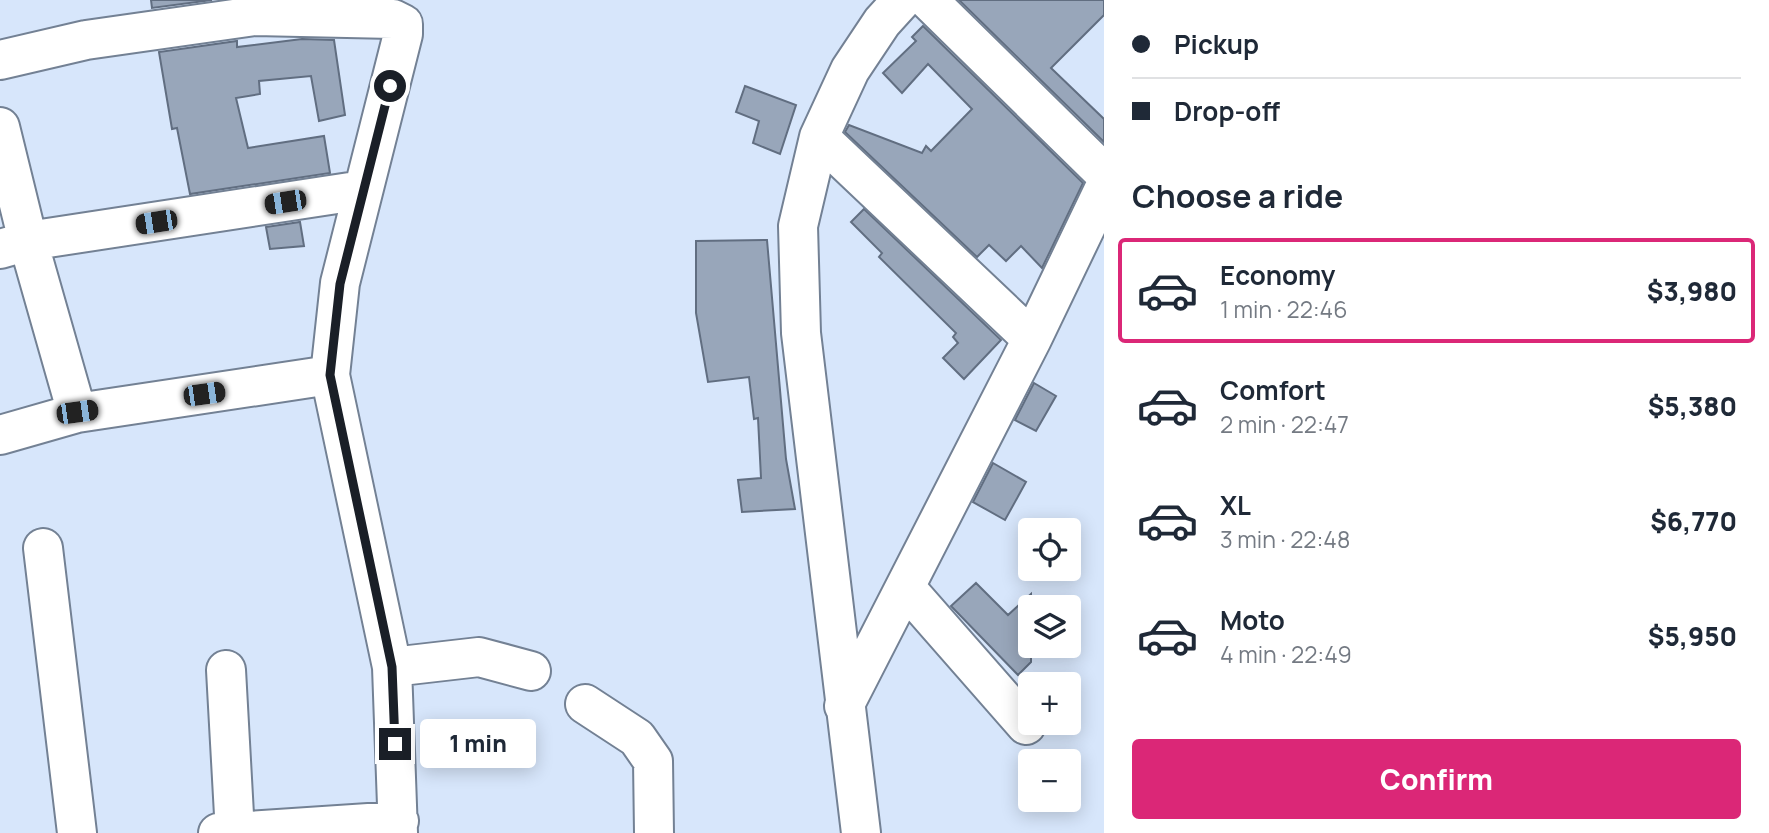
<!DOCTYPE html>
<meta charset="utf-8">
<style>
:root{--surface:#fff;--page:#f2f2f3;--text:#1f2937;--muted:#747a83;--line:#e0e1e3;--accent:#db2777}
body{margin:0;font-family:Manrope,sans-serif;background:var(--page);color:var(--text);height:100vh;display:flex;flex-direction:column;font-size:26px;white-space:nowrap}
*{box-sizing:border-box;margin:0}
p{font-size:23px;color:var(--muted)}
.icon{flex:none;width:38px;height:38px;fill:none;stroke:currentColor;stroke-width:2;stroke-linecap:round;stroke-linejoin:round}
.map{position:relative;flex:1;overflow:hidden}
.drawer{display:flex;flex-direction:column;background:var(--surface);width:665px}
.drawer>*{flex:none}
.top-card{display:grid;align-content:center;height:154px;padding:0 28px;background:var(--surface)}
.tools{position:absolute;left:1018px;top:518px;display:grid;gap:14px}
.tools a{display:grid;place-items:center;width:63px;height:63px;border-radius:7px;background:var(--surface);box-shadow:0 4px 18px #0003;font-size:35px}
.end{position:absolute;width:32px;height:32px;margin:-16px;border:9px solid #1a1f27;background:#fff;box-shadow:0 0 0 4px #fff}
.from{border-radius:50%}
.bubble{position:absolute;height:49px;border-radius:7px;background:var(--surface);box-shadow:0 4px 18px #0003;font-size:23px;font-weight:800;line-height:49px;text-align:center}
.car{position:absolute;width:21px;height:42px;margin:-21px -10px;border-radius:9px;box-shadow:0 0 5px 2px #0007;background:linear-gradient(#222 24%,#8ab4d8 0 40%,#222 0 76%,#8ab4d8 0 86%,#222 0)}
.top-card b{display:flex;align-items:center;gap:24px;height:66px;font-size:26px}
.top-card b+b{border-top:2px solid var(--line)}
.top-card i{width:18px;height:18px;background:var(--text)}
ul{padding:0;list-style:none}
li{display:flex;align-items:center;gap:21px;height:105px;margin:0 14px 10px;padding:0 14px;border:4px solid transparent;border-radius:7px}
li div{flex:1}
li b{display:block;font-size:26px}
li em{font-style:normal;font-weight:800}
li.active{border-color:var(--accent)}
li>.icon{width:63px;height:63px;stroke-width:1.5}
h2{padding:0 28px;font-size:32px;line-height:84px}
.primary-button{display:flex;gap:14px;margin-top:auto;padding:14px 28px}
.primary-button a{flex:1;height:80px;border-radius:7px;background:var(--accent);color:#fff;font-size:28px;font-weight:800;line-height:80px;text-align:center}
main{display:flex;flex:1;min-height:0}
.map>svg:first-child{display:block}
.building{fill:#98a6ba;stroke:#616e81;stroke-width:2}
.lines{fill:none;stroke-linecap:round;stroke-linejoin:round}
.street-casing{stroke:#738194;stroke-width:42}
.street{stroke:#fff;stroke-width:38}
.route{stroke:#1a1f27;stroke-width:9}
</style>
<main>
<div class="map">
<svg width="1104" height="833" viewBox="0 0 1104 833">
<rect width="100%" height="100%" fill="#d7e6fb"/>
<path class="building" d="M151,0H212L152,8Z
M959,0H1104V15L1051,68L1104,119V142Z
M923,26L1083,183L1042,268L1021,246L1006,261L989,245L977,257L845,132L849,125L922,153L926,146L931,151L972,109L928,64L902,93L883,73L916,41L912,37Z
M302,39L334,40L345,115L319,121L311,76L259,81L260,94L236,98L248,148L324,136L330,173L190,194L177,128L172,129L159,52L237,41V47Z
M745,86L796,105L780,154L753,143L759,121L736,112Z
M864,209L1001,340L964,379L943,358L958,343L953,337L956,333L879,257L882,253L851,222Z
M300,222L304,246L270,249L266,227Z
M767,240L786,459L795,509L742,512L738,480L761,478L758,418L754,419L749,377L708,382L696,313V241Z
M1034,383L1056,396L1036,431L1015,420Z
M993,463L1026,482L1005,520L973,502Z
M976,583L1008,615L1031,594V662L1018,675L951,606Z"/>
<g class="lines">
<defs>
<path id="street" d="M928,0L1104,173
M0,60L86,40L255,16L393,19L403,24V34L340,283L330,375L392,667L398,833
M0,127L28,241L77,413
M819,137L1032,339
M0,249L28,241L363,190
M0,435L77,413L330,375
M43,548L77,833
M905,587L1026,725
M392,667L479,657L531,671
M226,670L235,833
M585,704L637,738L653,761L654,833
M844,706L1032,339L1104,189
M218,833L399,821
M861,833L801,333L798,226L819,137L850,70L882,22L902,0"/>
</defs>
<use href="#street" class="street-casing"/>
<use href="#street" class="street"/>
</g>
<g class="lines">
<path class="route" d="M390,86L340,284L330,375L392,667L395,744"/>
</g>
</svg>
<div class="tools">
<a><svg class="icon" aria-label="locate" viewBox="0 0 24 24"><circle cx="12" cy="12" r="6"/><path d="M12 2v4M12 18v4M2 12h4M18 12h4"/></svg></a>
<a><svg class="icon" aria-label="layers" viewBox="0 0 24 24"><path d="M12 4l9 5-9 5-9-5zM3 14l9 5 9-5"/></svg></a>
<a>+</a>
<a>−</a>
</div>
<i class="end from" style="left:390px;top:86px"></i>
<i class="end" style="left:395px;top:744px"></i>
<div class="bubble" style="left:420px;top:719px;width:116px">1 min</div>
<i class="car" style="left:285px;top:202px;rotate:261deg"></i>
<i class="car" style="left:156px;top:222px;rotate:261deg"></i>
<i class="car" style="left:204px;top:394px;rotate:82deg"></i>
<i class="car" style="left:77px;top:412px;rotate:82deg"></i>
</div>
<section class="drawer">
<div class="top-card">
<b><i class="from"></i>Pickup</b>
<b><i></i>Drop-off</b>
</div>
<h2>Choose a ride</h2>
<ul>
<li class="active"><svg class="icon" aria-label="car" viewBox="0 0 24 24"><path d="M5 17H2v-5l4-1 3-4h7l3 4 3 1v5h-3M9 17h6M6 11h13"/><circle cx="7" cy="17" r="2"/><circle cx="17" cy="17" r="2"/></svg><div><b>Economy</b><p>1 min · 22:46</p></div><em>$3,980</em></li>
<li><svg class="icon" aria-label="car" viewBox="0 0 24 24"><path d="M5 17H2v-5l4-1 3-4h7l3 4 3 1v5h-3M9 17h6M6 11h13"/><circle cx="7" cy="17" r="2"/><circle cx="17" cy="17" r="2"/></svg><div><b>Comfort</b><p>2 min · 22:47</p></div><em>$5,380</em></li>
<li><svg class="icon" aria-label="car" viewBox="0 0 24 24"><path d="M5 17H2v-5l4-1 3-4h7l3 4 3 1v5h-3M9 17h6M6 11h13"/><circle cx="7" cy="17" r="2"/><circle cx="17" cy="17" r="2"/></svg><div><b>XL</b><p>3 min · 22:48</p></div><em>$6,770</em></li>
<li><svg class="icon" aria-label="car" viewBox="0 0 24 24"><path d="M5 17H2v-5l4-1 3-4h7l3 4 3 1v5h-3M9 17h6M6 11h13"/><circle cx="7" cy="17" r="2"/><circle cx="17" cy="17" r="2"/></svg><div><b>Moto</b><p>4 min · 22:49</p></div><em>$5,950</em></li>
</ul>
<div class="primary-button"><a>Confirm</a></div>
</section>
</main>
